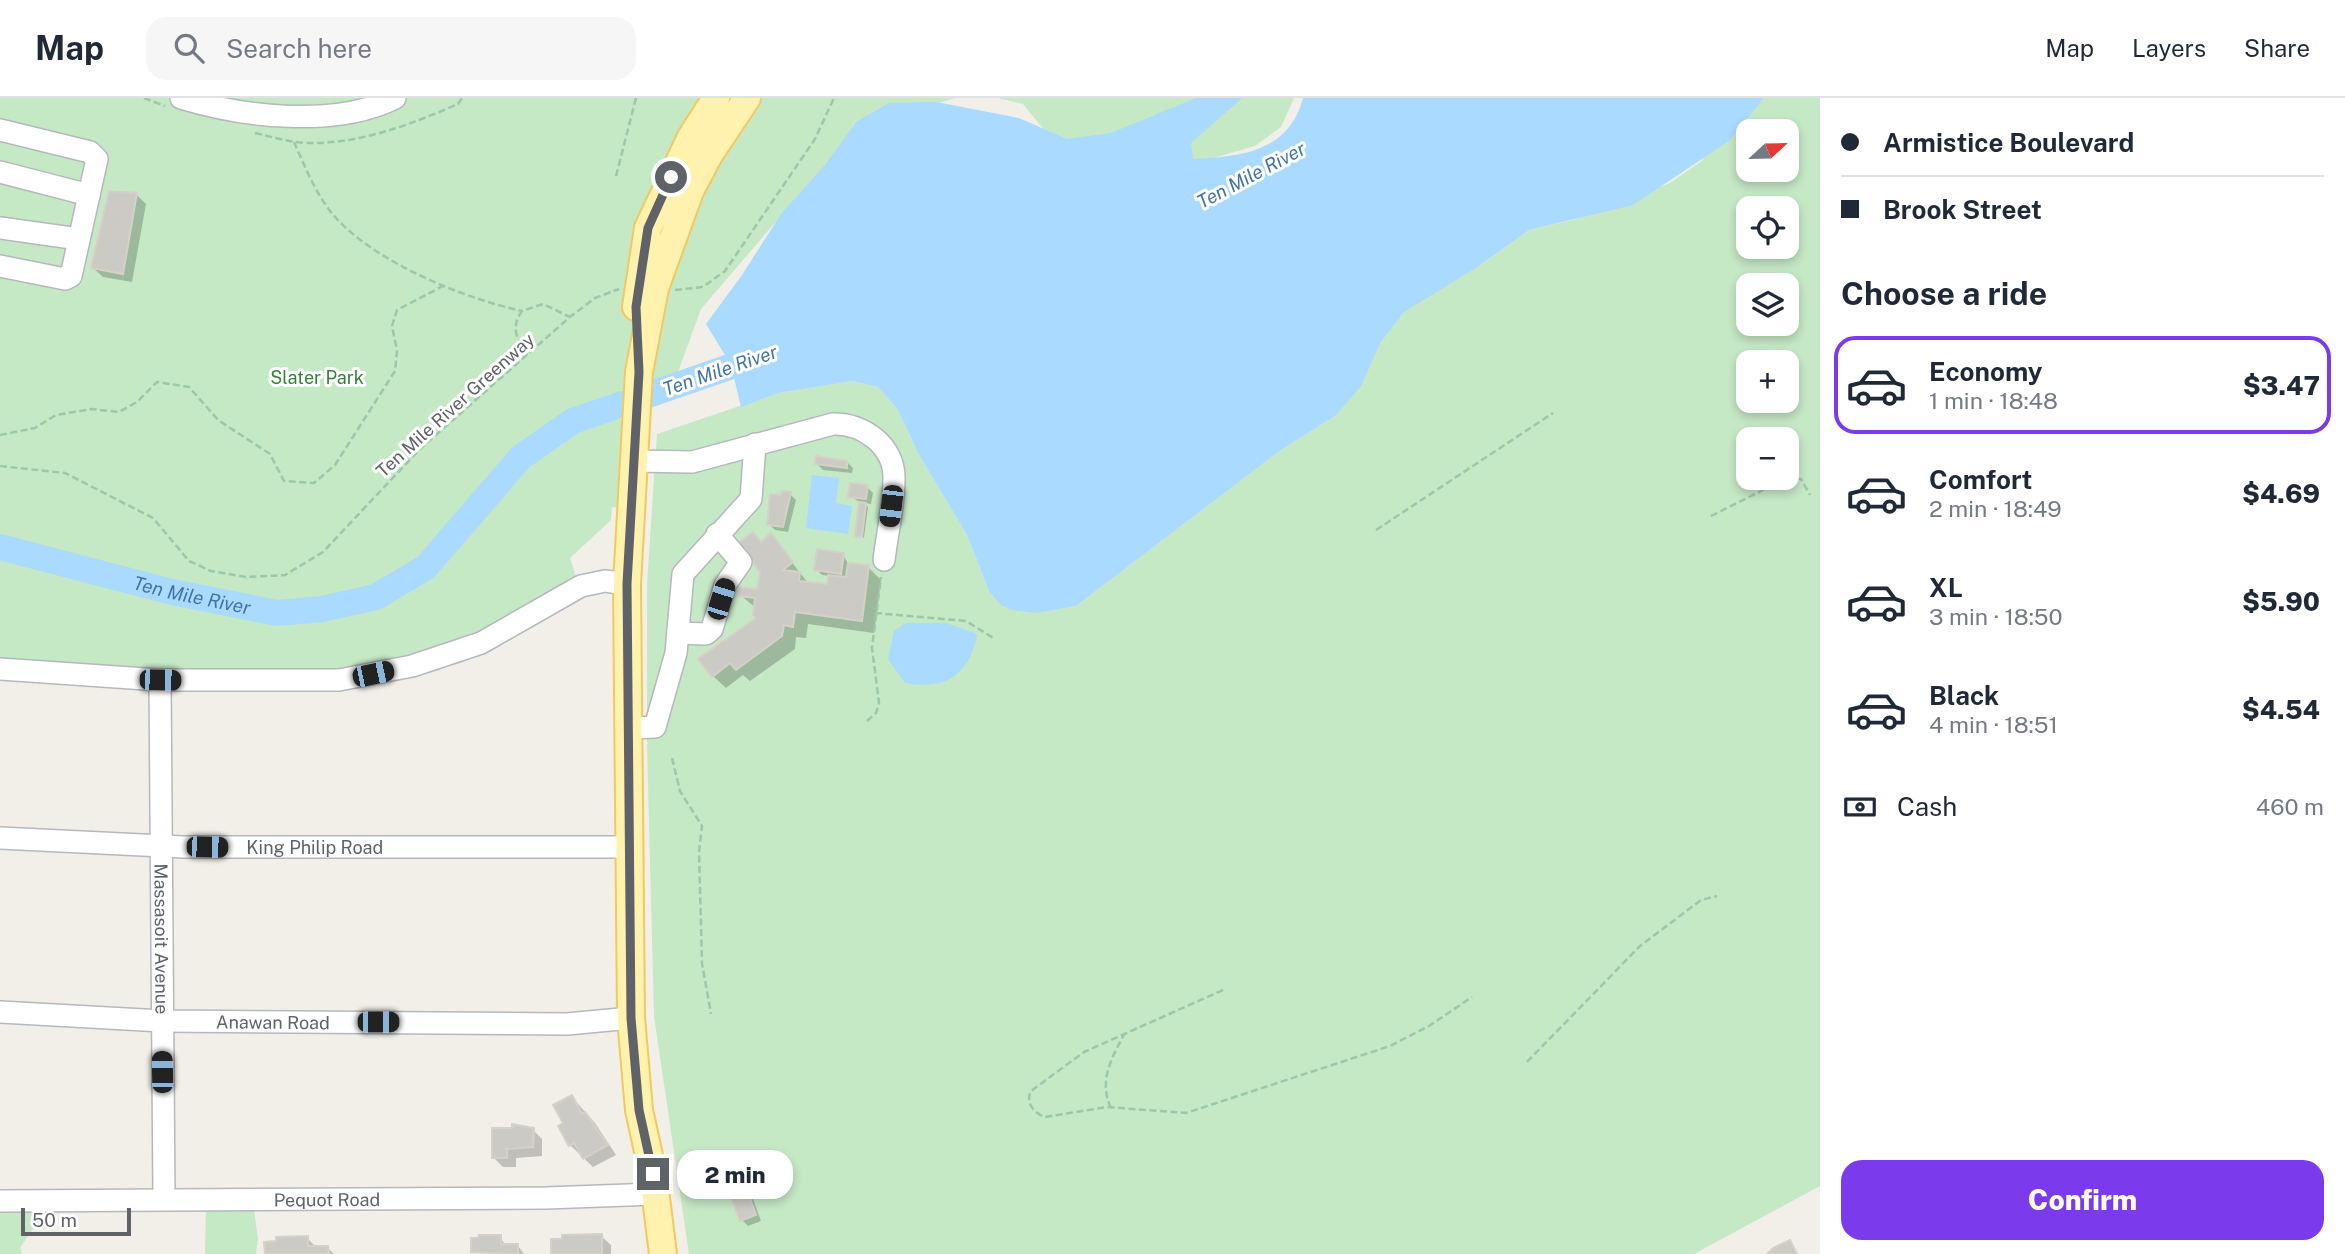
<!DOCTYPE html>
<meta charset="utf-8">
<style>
:root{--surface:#fff;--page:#f6f6f7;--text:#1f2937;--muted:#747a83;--line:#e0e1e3;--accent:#7c3aed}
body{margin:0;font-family:"Public Sans",sans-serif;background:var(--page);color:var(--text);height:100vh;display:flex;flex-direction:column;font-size:26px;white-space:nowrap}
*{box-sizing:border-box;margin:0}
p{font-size:23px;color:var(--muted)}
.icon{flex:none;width:38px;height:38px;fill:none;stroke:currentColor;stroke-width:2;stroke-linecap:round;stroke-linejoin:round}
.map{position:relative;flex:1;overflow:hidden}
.side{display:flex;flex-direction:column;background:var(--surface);width:525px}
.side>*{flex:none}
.banner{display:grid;align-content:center;height:154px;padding:0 21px;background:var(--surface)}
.needle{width:46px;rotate:68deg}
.controls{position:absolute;left:1736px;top:21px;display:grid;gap:14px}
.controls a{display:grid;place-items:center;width:63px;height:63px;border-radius:14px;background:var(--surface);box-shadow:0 4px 10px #0003;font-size:35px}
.scale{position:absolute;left:21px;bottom:18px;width:110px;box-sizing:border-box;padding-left:7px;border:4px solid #5f6368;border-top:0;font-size:19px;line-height:24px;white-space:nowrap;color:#5f6368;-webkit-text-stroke:5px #fff;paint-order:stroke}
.end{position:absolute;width:32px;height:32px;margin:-16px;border:9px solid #5f6368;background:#fff;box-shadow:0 0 0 4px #fff}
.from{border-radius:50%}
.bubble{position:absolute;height:49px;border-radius:21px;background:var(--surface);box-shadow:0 4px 10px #0003;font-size:23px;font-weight:800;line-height:49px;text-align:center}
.car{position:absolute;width:21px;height:42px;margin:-21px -10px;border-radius:9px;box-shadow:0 0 5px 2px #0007;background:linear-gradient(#222 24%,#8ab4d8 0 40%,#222 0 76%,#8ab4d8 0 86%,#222 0)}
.banner b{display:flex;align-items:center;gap:24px;height:66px;font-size:26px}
.banner b+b{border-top:2px solid var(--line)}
.banner i{width:18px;height:18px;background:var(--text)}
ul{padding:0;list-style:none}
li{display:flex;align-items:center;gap:21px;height:98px;margin:0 14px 10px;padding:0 7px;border:4px solid transparent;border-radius:21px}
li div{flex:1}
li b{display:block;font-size:26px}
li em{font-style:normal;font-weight:800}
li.selected{border-color:var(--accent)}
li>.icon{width:63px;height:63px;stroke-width:1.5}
h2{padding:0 21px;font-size:32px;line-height:84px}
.pay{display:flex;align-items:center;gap:18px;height:77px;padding:0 21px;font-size:26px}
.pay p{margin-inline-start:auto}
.button{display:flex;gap:14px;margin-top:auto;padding:14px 21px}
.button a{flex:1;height:80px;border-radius:21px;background:var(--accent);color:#fff;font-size:28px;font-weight:800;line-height:80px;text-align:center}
header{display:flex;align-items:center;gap:42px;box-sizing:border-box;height:98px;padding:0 35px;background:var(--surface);border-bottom:2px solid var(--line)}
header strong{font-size:33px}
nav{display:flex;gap:38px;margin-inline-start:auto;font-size:24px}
.search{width:490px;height:63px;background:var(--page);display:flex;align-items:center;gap:18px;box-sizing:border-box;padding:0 24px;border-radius:21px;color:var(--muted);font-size:26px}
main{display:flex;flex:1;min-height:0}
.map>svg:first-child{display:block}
.green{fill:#c5e8c5;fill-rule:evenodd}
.water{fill:#aadaff}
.shadow{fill:#0003}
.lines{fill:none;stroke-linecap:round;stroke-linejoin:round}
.river{stroke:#aadaff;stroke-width:26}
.building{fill:#cccac5;stroke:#d6d1c6;stroke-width:2}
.minor-casing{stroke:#b5b8bc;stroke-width:24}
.major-casing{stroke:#f2c960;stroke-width:30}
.path{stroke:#9cc7a9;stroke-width:2.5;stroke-dasharray:7 3.5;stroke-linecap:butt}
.minor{stroke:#fff;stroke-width:21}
.major{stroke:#fff2af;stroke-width:26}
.route{stroke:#5f6368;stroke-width:9}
.labels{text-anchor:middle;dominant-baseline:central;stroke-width:6;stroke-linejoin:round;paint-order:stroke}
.park-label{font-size:18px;fill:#348238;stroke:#fff}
.street-label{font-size:18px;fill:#5f6368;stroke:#fff}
.water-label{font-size:19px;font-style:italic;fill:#4174aa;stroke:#fff}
</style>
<header>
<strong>Map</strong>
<div class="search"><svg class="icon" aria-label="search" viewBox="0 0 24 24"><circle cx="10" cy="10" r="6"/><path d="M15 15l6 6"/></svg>Search here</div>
<nav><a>Map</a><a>Layers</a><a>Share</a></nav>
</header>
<main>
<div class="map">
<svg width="1820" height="1156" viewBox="0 0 1820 1156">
<rect width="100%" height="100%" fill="#f1efe8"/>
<path class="green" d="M0,0H955L932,7H895L853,27L826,77L785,113L701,211L675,282L655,295L620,292L618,320L635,325L629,409H612L611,422L570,460L578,485L527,522L375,576L0,573Z
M998,0H1294L1281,29L1255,48L1196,65L1063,55L1023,6Z
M1717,0H1820V1088L1694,1156H689L654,918L647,647V486L657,336L778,295L853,283L878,289L898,312L918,355L967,437L989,493L1038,515L1076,508L1281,352L1335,318L1317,245L1481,167L1529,132L1573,122L1670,85L1703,62ZM1748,33H1787V72H1748ZM1748,110H1787V149H1748ZM1748,187H1787V226H1748ZM1748,264H1787V303H1748ZM1748,341H1787V380H1748Z
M0,1102L29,1109L37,1124L20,1150L22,1156H0Z
M253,1105L258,1141L256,1156H205L206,1109Z"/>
<path class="water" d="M1196,0H1242L1191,45L1193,61C1240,59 1289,54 1303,0H1764L1729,43L1633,107L1529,132L1479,168L1404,214L1380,245L1361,288L1335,318L1281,352L1076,508L1038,515L1012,512L1001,507L989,493L967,437L918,355L898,312L878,289L853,283L778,295L741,309L731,267L706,226L742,177L781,116L825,67L856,24L889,5L936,4L1019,20L1067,41L1111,35Z
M812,377L839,380L836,405L852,408L848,436L806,430Z
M906,525H946L975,535L977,538C968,578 945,592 905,585L888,561L894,533Z"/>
<path class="shadow" d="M137,97L146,106L132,184L103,179L93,170Z
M847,364L853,370L852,375L823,372L817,366Z
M867,389L873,395L871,406L864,405L868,409L864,440L857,437L861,405L850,398Z
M790,396L796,402L788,434L775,432L769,426L772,398Z
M771,438L809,486L828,488L830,478L822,477L816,471L843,457L849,467L868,469L881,482L874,535L808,526L806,540L796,539L795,551L750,583L743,577L726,590L713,578L759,520L756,510L740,497L758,493L762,474V445Z
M572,999L595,1025L616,1057L593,1069L570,1047L566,1026Z
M514,1032H533L542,1041V1058L516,1060V1069H503L493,1059Z
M746,1092L752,1098L761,1123L748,1128L742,1122Z
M601,1138L611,1147V1156H553L564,1142Z
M500,1139L506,1148H518L524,1156L473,1154L480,1142Z
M307,1140L317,1150H328L334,1156H266Z"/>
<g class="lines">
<path class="river" id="s1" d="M0,449L172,494L277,515L322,511L376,499L426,469L521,359L573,323L764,257"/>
</g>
<path class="building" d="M109,93L137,95L123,176L91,170Z
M816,358L847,363V370L815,366Z
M850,385L868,387L866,401L848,399Z
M781,393L791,394L783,429L767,427L770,396L781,397Z
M859,404L866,405L862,439L855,438Z
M753,434L761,444L771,435L793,464L783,472L800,474L799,483L827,486L828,477L846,479L848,465L869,467L862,523L795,514L793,529L784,527L782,538L736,572L730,565L712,579L698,561L756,520L753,517L755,500L738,498L739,489L757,491L760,474L738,445Z
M817,451L844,455L841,476L814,472Z
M572,997L582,1016L585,1014L608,1047L583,1061L574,1045L569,1048L558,1028L563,1025L553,1007Z
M512,1026L534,1030L533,1049L507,1051V1060H492V1030H512Z
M746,1090L756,1117L740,1123L730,1096Z
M602,1136V1156H551V1141H562V1137Z
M479,1137H501V1146H518V1156L471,1154V1140H478Z
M308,1138V1148H328L329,1156H265L264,1144L276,1143V1139Z
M1790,1142L1797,1156H1767L1773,1150Z"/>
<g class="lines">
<defs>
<g id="minor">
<path d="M181,0C243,19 335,30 395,0"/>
<path d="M0,32L90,54L97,61L71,178L65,181L0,168"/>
<path d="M0,74L89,97"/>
<path d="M0,130L79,141"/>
<path d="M634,363L692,364L833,326C863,325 895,348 894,381C894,408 887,436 884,462"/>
<path d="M678,535L706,536L712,531L725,487L741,464L717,436"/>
<path d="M0,571L160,582H339L412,568L481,545L581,488L605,483L627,486"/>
<path id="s2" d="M160,582L164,1100"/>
<path d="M628,630L655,629L676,555L683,476L751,401L755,346"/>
<path id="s3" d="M0,740L183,749H628"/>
<path id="s4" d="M0,914L162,923L567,926L631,920"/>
<path id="s5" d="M0,1103L546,1100L655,1096"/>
</g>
<path id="major" d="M636,209L648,130L691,39L716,0
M663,1156L653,1076L639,1012L631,920L627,486L639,274L655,190L690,93L709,57L747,0"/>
</defs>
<use href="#minor" class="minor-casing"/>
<use href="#major" class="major-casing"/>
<path class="path" d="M144,0L165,8
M255,35C273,39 291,45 309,45C360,46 412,26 458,6L462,0
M294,44C305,69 317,99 336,120C377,165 463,200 522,213
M616,78L636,0
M675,192L703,189L725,173L815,41L834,0
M527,257C517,242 510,229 522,213L543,206L570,219
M0,337L35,330L56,317L92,311L119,314L137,304L157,284L189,289L218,322L270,356L284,383L314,385L335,367L395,273L397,253L392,228L397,212L443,188
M0,368L65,375L153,420L189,463L211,473L246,479L285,477L323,454L420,351L570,219L595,200L619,191
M1711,418L1787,380L1801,381L1810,397
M1376,432L1553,315
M875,515L966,523L995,541
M867,623L876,615L879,605L872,550L881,479
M672,660L680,693L702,728L699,754L702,865L711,916
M1223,892L1084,954L1031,993C1025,1005 1034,1015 1045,1019L1107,1009L1186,1015L1390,948L1429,928L1472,899
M1527,964L1640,848L1701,802L1717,798
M1111,1010C1098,983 1112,959 1125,935"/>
<use href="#minor" class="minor"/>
<use href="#major" class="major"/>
</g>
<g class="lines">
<path class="route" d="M653,1076L639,1012L631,920L627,486L639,274L636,209L648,130L671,79"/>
</g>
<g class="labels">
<g class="park-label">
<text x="317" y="279">Slater Park</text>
</g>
<g class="street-label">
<text transform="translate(455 307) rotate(-42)">Ten Mile River Greenway</text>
<text stroke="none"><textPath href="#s3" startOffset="315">King Philip Road</textPath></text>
<text stroke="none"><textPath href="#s2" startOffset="259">Massasoit Avenue</textPath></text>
<text stroke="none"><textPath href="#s4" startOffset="273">Anawan Road</textPath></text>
<text stroke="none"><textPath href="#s5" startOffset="327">Pequot Road</textPath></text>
</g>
<g class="water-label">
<text transform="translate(1251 77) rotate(-28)">Ten Mile River</text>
<text transform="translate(720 272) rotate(-19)">Ten Mile River</text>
<text stroke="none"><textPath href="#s1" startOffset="198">Ten Mile River</textPath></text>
</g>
</g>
</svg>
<div class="controls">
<a><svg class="needle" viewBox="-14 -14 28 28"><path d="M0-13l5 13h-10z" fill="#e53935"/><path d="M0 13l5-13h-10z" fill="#747a83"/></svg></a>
<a><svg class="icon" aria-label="locate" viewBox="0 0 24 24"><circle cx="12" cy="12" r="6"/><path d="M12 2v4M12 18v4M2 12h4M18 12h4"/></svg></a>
<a><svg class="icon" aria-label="layers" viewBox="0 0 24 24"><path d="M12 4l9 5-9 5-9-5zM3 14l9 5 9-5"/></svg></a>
<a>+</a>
<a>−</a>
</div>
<div class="scale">50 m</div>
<i class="end from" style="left:671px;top:79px"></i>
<i class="end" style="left:653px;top:1076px"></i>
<div class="bubble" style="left:677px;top:1052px;width:116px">2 min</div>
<i class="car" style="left:891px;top:408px;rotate:187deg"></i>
<i class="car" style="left:721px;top:501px;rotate:17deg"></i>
<i class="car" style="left:373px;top:576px;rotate:78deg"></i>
<i class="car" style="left:160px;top:582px;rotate:91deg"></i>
<i class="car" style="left:207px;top:749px;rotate:91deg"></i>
<i class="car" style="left:378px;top:924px;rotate:90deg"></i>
<i class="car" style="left:162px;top:974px;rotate:359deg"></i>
</div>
<section class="side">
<div class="banner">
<b><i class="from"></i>Armistice Boulevard</b>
<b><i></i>Brook Street</b>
</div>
<h2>Choose a ride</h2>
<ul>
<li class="selected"><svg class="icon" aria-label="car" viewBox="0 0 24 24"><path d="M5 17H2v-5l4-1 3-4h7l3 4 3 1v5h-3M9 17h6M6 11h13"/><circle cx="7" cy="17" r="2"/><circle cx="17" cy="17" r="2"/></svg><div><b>Economy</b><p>1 min · 18:48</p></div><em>$3.47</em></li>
<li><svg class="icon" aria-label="car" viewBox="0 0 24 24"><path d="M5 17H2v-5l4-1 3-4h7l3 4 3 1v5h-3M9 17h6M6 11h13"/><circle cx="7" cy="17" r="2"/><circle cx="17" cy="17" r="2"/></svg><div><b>Comfort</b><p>2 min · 18:49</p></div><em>$4.69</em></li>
<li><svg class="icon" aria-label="car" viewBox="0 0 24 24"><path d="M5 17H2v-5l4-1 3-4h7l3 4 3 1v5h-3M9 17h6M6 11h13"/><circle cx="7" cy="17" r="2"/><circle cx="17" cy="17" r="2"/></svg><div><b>XL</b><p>3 min · 18:50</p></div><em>$5.90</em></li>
<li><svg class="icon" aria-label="car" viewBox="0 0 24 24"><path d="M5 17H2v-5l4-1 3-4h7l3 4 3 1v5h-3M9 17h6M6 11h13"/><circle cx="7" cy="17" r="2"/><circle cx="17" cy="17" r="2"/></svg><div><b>Black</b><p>4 min · 18:51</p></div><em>$4.54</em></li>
</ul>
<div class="pay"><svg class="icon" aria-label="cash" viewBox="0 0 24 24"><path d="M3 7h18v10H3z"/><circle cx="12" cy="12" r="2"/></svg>Cash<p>460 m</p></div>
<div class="button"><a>Confirm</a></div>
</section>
</main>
